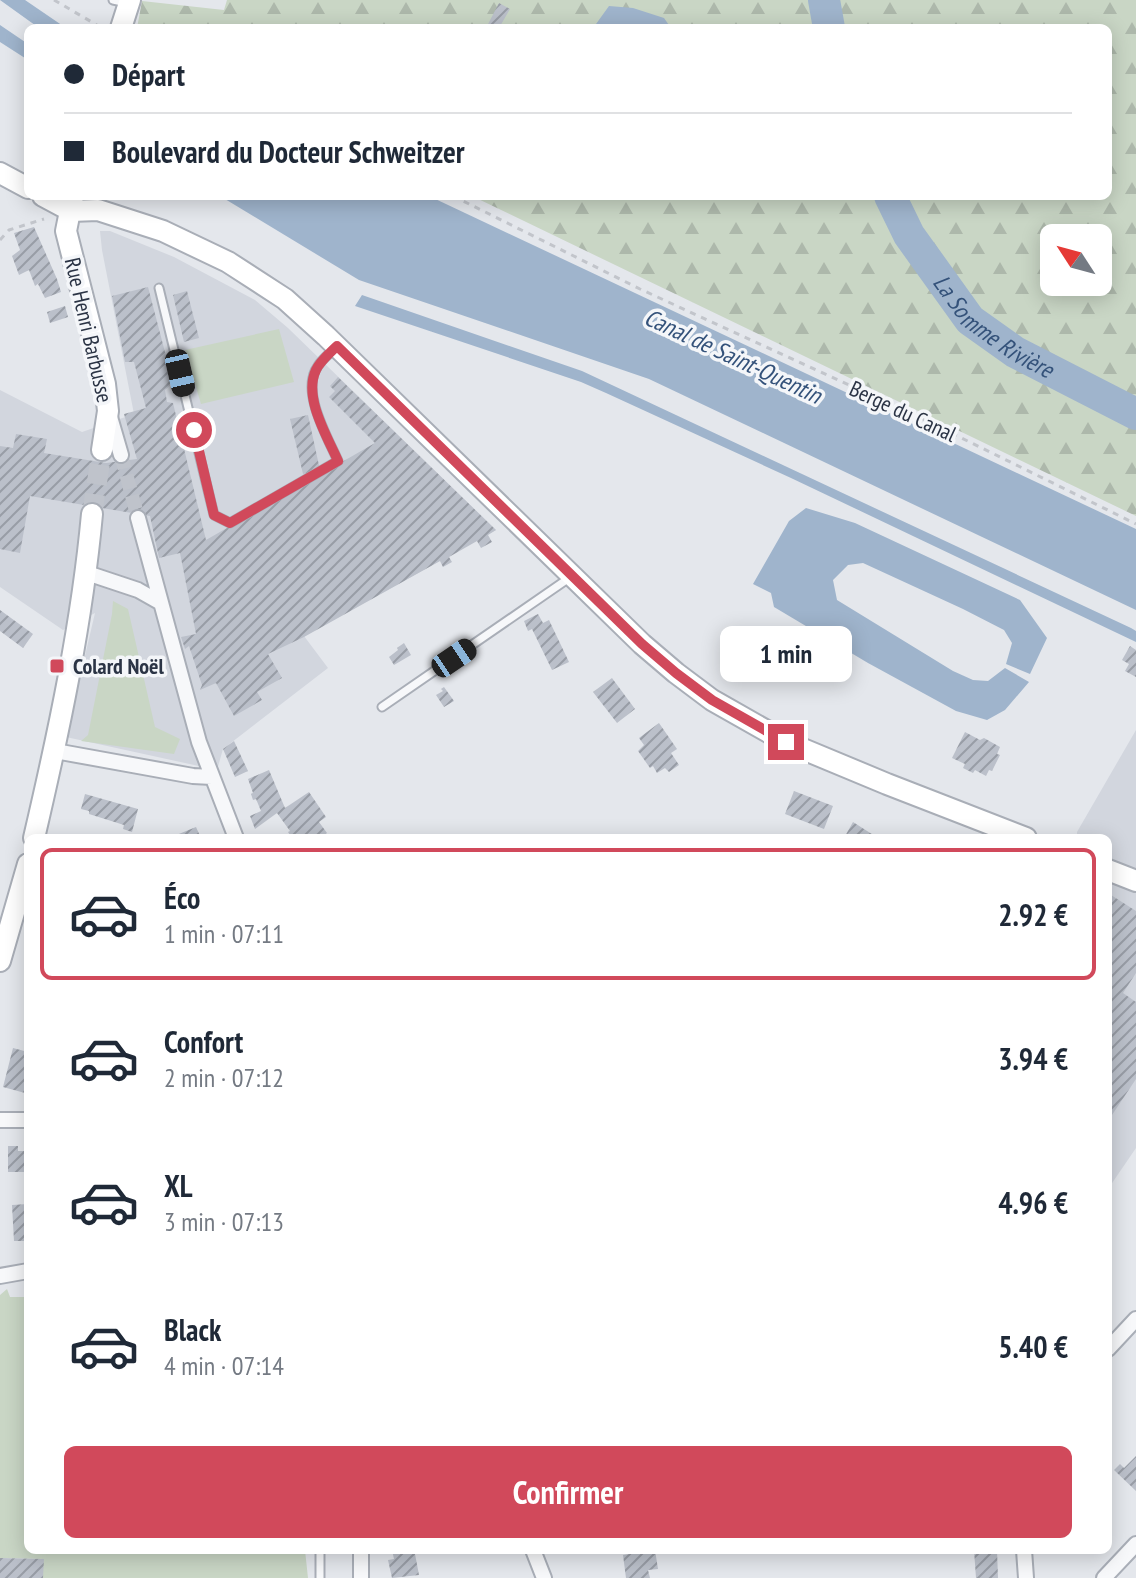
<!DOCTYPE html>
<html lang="fr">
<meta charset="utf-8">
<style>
:root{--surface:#fff;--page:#f6f6f7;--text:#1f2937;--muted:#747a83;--line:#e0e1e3;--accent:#d1495b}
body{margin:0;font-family:"PT Sans Narrow",sans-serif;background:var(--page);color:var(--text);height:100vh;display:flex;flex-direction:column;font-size:30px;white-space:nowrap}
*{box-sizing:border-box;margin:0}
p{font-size:26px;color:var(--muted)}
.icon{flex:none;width:44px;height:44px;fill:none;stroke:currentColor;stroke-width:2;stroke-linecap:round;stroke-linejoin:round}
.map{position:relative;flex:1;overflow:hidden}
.sheet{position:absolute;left:24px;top:834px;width:1088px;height:720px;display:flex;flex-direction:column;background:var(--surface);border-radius:12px;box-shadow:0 4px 20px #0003}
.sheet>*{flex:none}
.top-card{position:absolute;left:24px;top:24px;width:1088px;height:176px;border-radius:12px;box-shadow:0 4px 20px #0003;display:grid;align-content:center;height:176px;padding:0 40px;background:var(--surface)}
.needle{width:52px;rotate:306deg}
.controls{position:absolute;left:1040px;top:224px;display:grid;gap:16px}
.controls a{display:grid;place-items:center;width:72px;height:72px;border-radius:12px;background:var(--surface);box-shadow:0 4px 20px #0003;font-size:40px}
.end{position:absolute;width:36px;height:36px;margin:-18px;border:10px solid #d1495b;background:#fff;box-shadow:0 0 0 4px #fff}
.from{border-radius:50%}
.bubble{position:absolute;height:56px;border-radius:12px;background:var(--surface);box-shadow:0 4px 20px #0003;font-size:26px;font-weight:600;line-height:56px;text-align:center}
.car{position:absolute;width:24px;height:48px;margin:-24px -12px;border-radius:10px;box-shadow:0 0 6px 2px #0007;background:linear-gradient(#222 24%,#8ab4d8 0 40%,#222 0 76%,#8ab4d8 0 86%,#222 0)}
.top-card b{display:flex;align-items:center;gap:28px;height:76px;font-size:30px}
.top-card b+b{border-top:2px solid var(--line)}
.top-card i{width:20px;height:20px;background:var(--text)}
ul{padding:14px 0 0;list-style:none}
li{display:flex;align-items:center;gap:24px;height:132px;margin:0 16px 12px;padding:0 24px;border:4px solid transparent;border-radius:12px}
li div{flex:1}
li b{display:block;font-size:30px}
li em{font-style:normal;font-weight:600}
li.current{border-color:var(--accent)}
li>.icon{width:72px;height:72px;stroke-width:1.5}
.primary-button{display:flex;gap:16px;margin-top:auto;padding:16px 40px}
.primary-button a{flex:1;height:92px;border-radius:12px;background:var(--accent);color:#fff;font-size:32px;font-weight:600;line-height:92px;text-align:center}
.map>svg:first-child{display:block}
.built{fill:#d2d6de}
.green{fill:#c9d6c5}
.forest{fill:url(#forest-firs);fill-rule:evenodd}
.water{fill:#9fb4cc}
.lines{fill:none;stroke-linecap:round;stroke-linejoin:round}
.river{stroke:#9fb4cc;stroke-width:32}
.building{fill:url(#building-hatch)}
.street-tunnel{stroke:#bfc3cb;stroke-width:14;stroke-dasharray:14 7;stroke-linecap:butt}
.secondary-tunnel{stroke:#bfc3cb;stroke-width:20;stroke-dasharray:20 10;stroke-linecap:butt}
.lane-casing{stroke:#a9aeb7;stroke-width:11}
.street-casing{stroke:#a9aeb7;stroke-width:18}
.secondary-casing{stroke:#a9aeb7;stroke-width:24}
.path{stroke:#c2c5cb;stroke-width:3;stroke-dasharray:6 6;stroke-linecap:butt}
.lane{stroke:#f7f8fa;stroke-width:7}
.street{stroke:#f7f8fa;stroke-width:14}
.secondary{stroke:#fff;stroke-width:20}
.route{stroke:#d1495b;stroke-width:10}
.poi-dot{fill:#d1495b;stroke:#f4f6f9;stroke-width:3}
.labels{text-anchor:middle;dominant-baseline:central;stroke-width:7;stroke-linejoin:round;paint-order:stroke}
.street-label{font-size:22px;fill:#2b3445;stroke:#f4f6f9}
.poi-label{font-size:22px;font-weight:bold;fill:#2b3445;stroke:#f4f6f9;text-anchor:start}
.water-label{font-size:24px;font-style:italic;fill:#34527a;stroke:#f4f6f9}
</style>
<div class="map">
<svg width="1136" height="1578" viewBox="0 0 1136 1578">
<defs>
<pattern id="forest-firs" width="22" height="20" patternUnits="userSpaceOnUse" patternTransform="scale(2)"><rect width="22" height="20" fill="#c9d6c5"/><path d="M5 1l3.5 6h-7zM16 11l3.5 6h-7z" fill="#adb8ab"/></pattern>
<pattern id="building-hatch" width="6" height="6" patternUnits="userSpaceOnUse" patternTransform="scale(2)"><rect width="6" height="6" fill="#bbc0ca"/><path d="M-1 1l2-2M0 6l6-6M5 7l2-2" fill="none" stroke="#989da6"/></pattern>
</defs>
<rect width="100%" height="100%" fill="#e4e7ec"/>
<path class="built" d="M100,231H110L174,257L255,300L288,328L496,530L304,636L328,668L223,749L217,770L66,737L95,613L63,630L0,587V390L82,432L134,414L102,250Z
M1136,730V1148L1108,1189V838H1077V832Z"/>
<path class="green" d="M279,329L294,382L201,404L185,350Z
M113,601L128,609L155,727L180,739L174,754L81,741L88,735L112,614Z
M7,1289L10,1297H28V1550H305L308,1578H43V1559L0,1558V1295Z"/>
<path class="forest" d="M227,0H1136V516L472,196H1108V28H137L142,1L224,10ZM1054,238H1098V282H1054Z"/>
<path class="water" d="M0,0H25L66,28H39Z
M609,6L633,8L664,18L671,28H597L596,24Z
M0,25L28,44V60L0,42Z
M220,196H429L1136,529V610L649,379L359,280Z
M362,295L582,371L1131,628L1136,631V642L791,478L606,393L581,382L355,306Z
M806,508L855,523L1020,600L1047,638L1030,674L1006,664L1012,643L1004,630L963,609L863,563L848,565L833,580L837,600L953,671L973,680L988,681L1005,668L1029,682L1005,710L987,720L956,711L868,663L774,607L771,593L753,584L789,521Z"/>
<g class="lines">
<g class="river">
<path d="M824,0L829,28"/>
<path id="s1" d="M890,196L909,235L970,320L1015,352L1136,414"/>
</g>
</g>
<path class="building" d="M499,3L510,9L499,28H486Z
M34,227L57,279L61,292L45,298L38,284L43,280L35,286L29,270L19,275L12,256L20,250L14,233Z
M148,287L172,379L170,380L172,384L165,390L167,402L173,403L206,540L375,443L329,397L335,391L330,386L338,377L496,530L488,535L492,542L481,548L477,541L449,557L452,562L443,567L440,561L304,637L268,654L282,678L257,692L262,700L234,716L216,683L200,690L202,685L189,646L185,649L181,637L196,634L180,553L159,558L150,516L30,496L20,553L0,549V446L13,448L16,434L47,439L44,453L106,463L137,459L124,414L146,408L134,362H125L112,296Z
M187,291L199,338L184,342L173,295Z
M65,306L68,317L50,323L47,312Z
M308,415L320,470L303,474L290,419Z
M0,610L33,634L23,648L0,631Z
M538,614L543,623L549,620L569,662L552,670L532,629L528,631L524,621Z
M404,643L411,655L394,665L389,657L398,650L397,648Z
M1130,646L1136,650V677L1125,671L1129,664L1122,660Z
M612,678L635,709L617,723L593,692Z
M444,687L454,701L444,707L436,695L443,691L441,689Z
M659,723L677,749L671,753L679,765L669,772L665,768L657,773L653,766L650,768L638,751L644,745L639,738Z
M965,732L980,740L984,738L1000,747L997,754L1000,755L992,771L989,770L986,776L975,770L973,773L963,768L965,764L952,758Z
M234,741L248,771L235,777L223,749Z
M269,770L285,808L309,792L326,817L319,822L327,833L321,838H292L288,832L290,831L277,813L255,829L250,816L261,811L256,799L253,800L251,794L253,793L248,779Z
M794,791L833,806L824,829L785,814Z
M85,794L138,809L132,832L123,829L124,825L89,814V811L81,809Z
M853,822L878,838H844Z
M196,827L201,838H169Z
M1111,895L1136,911V973L1123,993L1136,1002V1079L1108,1121V899Z
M13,1048L28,1052V1083L25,1093L3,1087Z
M8,1146H18V1151H28V1172H8Z
M28,1204V1241H14L12,1205Z
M1136,1456V1491L1114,1470L1120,1464L1124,1468Z
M392,1550H422V1553L415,1554L419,1575L392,1578L388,1560L394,1559Z
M655,1550L658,1569L648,1570L650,1578H626L623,1555Z
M974,1550H997L998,1578H976Z
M0,1558L44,1559L43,1578H0Z"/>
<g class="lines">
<path class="street-tunnel" d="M121,455L138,518"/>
<path class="secondary-tunnel" d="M92,514L102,450"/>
<defs>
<path id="lane" d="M113,0L127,3
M159,288L214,515L230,523L338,461C327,436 300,390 318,366C322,359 330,353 336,348
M382,707L572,576
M320,1550V1578"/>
<path id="street" d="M110,417L121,455
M138,518L199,742L236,838
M87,573L138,590L161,603
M55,751L193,776L212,777
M0,1120H28
M0,1276L28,1271
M1108,1349L1136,1319
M361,1550V1578
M533,1550L544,1578
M1024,1550L1026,1578
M1104,1578L1136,1544"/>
<path id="secondary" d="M121,28L130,0
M0,173L28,188
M43,196L71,211
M73,196L66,231L105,384L108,411L102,450
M71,211L98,210L163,231L228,262L285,299L326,336L642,644L676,673L712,700L786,742L887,784L1026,838
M34,838C59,731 82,623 92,514
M1108,870L1136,881
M0,961L28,864"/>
</defs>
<use href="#lane" class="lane-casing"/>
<use href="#street" class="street-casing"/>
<use href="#secondary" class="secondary-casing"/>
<path class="path" d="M54,0L102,28
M453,196L640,289L923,419L1136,524
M0,240L9,230L44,219"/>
<use href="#lane" class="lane"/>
<use href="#street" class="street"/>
<use href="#secondary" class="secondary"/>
</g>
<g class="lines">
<path class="route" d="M194,430L214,515L230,523L338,461C327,436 303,397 316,370C320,361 330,353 337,346L642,644L676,673L712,700L786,742"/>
</g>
<rect class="poi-dot" x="49" y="658" width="16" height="16" rx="4"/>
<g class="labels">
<g class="street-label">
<text transform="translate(89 330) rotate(77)">Rue Henri Barbusse</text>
<text transform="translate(903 411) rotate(25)">Berge du Canal</text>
</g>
<g class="poi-label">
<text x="73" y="666">Colard Noël</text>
</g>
<g class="water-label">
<text stroke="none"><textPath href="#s1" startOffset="170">La Somme Rivière</textPath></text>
<text transform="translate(733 356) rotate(25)">Canal de Saint-Quentin</text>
</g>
</g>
</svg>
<div class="controls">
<a><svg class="needle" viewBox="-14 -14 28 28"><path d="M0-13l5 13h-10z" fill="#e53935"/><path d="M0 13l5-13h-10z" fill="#747a83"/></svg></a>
</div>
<i class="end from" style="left:194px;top:430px"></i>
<i class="end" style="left:786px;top:742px"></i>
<div class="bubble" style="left:720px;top:626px;width:132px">1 min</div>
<i class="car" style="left:180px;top:373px;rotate:167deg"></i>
<i class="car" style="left:454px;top:658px;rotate:56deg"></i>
<div class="top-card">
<b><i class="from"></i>Départ</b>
<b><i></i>Boulevard du Docteur Schweitzer</b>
</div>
<section class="sheet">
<ul>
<li class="current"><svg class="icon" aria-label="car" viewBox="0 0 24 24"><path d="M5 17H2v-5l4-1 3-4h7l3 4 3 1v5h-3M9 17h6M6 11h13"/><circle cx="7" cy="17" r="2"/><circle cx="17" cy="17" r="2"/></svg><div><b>Éco</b><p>1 min · 07:11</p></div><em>2.92 €</em></li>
<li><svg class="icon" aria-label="car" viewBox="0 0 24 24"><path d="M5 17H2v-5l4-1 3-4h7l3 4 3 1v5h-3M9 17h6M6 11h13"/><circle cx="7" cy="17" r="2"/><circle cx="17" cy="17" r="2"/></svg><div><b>Confort</b><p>2 min · 07:12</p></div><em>3.94 €</em></li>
<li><svg class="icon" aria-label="car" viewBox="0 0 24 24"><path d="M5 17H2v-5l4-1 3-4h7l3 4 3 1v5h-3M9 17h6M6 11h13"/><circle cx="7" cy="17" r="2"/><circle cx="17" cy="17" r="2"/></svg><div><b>XL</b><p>3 min · 07:13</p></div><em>4.96 €</em></li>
<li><svg class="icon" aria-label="car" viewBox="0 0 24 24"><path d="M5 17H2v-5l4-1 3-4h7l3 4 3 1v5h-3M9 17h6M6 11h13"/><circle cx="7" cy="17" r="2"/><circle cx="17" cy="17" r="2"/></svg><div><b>Black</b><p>4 min · 07:14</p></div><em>5.40 €</em></li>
</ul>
<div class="primary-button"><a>Confirmer</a></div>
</section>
</div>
